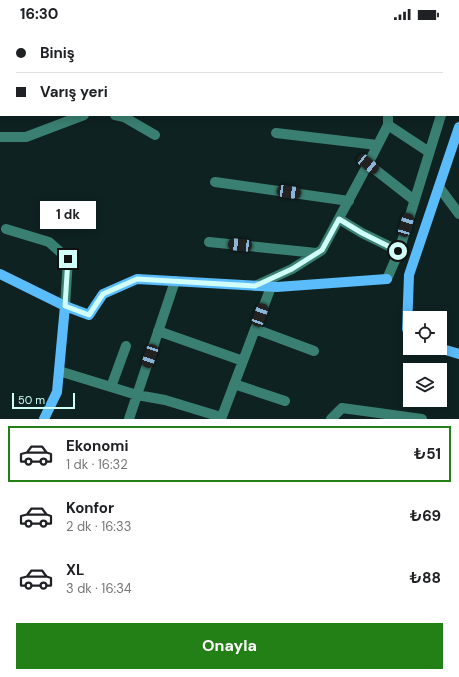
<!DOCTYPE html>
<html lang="tr">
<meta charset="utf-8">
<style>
:root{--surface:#fff;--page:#f6f6f6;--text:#202124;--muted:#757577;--line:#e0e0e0;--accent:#238016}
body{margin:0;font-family:"DM Sans",sans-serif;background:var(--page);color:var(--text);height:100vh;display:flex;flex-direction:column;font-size:15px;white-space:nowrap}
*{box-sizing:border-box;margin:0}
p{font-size:13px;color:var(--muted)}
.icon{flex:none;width:22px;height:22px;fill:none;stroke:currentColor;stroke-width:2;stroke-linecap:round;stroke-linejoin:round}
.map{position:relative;height:391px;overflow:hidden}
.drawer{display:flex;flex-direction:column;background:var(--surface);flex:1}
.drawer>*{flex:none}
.guide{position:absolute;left:0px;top:0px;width:459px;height:88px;box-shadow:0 2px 10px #0003;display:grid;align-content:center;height:88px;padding:0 16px;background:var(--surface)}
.controls{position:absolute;left:403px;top:283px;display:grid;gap:8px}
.controls a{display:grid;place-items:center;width:44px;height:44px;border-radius:0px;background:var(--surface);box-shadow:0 2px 10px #0003;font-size:20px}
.scale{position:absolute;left:12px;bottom:10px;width:63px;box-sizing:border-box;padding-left:4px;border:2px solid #d0fef8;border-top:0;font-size:11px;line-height:14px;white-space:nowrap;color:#d0fef8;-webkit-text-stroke:3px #0e2221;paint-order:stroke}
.end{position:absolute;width:18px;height:18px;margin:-9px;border:5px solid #d0fef8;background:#111;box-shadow:0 0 0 2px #111}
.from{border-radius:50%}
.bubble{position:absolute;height:28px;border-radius:0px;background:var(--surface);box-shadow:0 2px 10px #0003;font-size:13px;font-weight:700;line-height:28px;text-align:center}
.car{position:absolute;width:12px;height:24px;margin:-12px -6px;border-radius:5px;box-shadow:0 0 3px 1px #0007;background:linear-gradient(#222 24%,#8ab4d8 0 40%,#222 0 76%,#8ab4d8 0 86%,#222 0)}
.guide b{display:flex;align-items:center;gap:14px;height:38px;font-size:15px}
.guide b+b{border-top:1px solid var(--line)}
.guide i{width:10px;height:10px;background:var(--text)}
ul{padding:7px 0 0;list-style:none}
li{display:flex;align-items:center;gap:12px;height:56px;margin:0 8px 6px;padding:0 8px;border:2px solid transparent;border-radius:0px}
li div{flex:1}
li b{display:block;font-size:15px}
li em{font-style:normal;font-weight:700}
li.selected{border-color:var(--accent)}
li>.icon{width:36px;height:36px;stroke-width:1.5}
.action{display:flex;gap:8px;margin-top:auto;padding:8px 16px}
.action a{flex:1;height:46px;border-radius:0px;background:var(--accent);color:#fff;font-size:16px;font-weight:700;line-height:46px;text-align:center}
.status{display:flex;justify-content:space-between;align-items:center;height:28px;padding:0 20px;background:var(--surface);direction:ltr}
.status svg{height:11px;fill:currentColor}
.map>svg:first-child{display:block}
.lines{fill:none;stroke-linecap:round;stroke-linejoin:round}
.minor{stroke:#3a8072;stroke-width:10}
.major{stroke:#5abcfb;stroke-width:10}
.route{stroke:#d0fef8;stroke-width:5}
</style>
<div class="status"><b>16:30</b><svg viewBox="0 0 49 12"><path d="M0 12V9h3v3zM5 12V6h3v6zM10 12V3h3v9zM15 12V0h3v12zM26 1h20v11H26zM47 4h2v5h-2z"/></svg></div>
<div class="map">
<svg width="459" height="391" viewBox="0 0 459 391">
<rect width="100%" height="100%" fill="#0e2221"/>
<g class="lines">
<path class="minor" d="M368,0L375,1
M388,0V1
M423,0L425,1
M458,23L459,24
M458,37L459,35
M115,87L124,89L155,107
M388,97L429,124
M276,105L377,117
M0,109H26L84,87
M368,136L414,172
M215,154L349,173
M439,159L459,186
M339,191L362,205L399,223
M6,201L49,214L68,231L65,278
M209,214L316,225
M387,251L399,223L441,87
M255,258L292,241L322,222L368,136L388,97V87
M255,301L314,323
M158,303L243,333
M59,343L137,367L165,372L221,389
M234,356L285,373
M111,359L126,318
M129,391L175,253
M221,391L271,259
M331,391L342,380L422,391"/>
<path class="major" d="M0,246L65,278L89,287L103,266L137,251L277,259L387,251
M410,308L407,301L409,247L459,99
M439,320L459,326
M44,391L57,364L65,278"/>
</g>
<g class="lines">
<path class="route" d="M68,231L65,278L89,287L103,266L137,251L255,258L292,241L322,222L339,191L362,205L398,223"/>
</g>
</svg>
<div class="controls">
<a><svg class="icon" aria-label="locate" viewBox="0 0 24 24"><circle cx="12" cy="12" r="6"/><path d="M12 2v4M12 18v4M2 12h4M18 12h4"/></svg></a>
<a><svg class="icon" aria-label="layers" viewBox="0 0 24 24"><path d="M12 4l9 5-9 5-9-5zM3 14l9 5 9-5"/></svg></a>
</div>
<div class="scale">50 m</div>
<i class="end from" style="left:398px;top:223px"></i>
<i class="end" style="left:68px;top:231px"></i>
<div class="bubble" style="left:40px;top:173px;width:56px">1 dk</div>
<i class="car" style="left:368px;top:136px;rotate:129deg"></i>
<i class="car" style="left:289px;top:164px;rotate:98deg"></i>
<i class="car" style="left:406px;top:197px;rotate:17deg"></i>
<i class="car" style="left:240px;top:217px;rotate:276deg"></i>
<i class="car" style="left:260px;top:287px;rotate:20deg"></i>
<i class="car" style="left:150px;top:328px;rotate:199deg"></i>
<div class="guide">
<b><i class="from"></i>Biniş</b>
<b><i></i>Varış yeri</b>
</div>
</div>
<section class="drawer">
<ul>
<li class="selected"><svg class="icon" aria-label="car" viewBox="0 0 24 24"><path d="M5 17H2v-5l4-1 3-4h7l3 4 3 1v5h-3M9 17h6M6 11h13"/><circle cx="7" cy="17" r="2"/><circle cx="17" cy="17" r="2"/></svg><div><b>Ekonomi</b><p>1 dk · 16:32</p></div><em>₺51</em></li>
<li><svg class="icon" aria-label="car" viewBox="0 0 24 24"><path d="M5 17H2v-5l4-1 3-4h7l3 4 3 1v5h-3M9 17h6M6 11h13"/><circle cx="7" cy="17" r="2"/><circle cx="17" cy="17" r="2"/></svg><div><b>Konfor</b><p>2 dk · 16:33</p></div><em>₺69</em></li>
<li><svg class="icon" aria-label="car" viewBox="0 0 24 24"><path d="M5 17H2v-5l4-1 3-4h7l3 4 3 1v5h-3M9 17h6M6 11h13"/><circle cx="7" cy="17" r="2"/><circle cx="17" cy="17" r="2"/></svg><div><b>XL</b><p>3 dk · 16:34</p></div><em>₺88</em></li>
</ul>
<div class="action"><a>Onayla</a></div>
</section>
